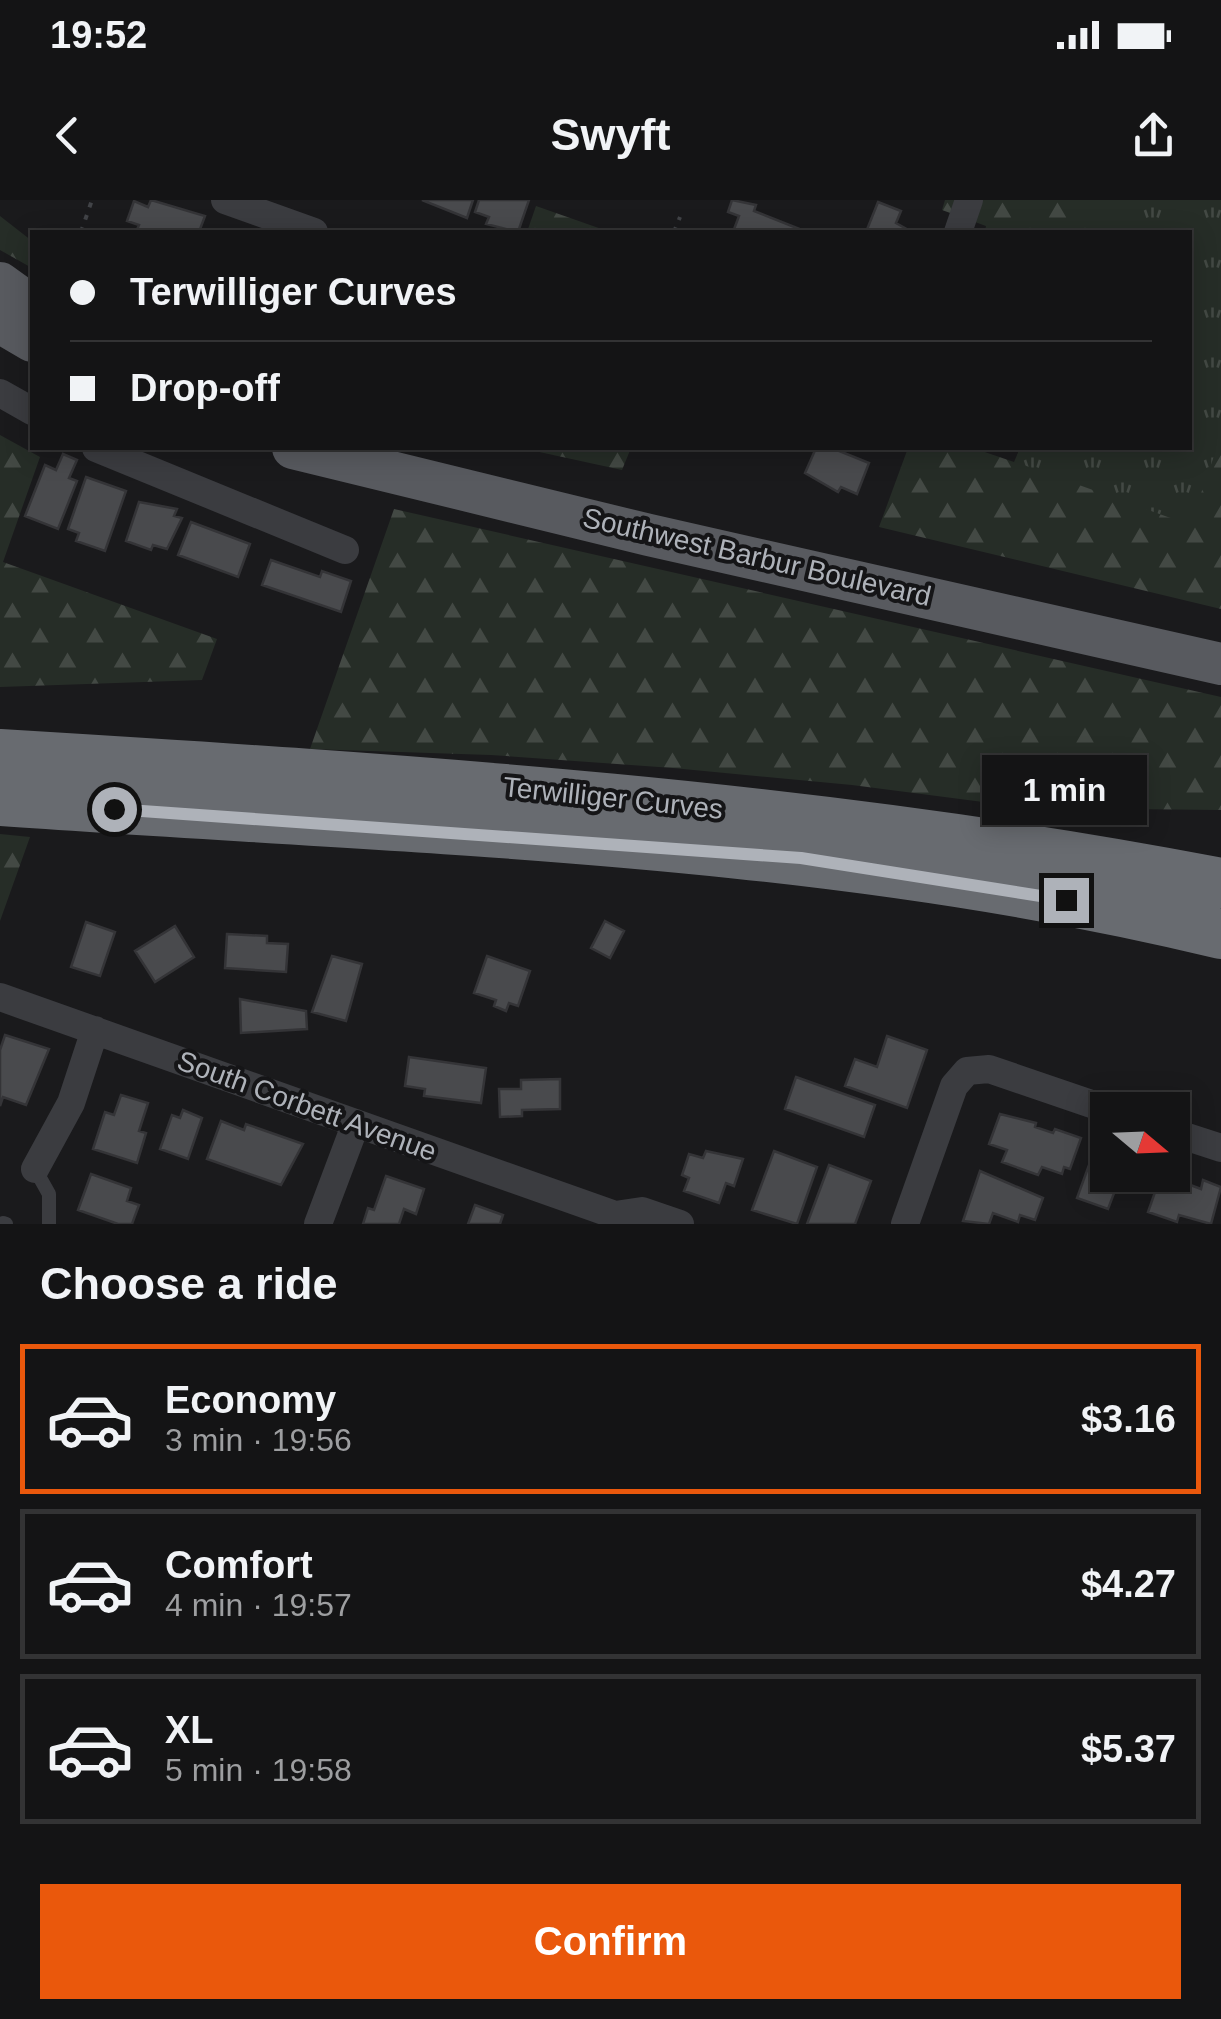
<!DOCTYPE html>
<meta charset="utf-8">
<style>
:root{--surface:#141415;--page:#212122;--text:#f1f3f6;--muted:#9d9ea0;--line:#333334;--accent:#ea580c}
body{margin:0;font-family:Arial,sans-serif;background:var(--page);color:var(--text);height:100vh;display:flex;flex-direction:column;font-size:38px;white-space:nowrap}
*{box-sizing:border-box;margin:0}
p{font-size:32px;color:var(--muted)}
.icon{flex:none;width:55px;height:55px;fill:none;stroke:currentColor;stroke-width:2;stroke-linecap:round;stroke-linejoin:round}
.map{position:relative;height:1024px;overflow:hidden}
.panel{display:flex;flex-direction:column;background:var(--surface);flex:1}
.panel>*{flex:none}
.top-card{position:absolute;left:30px;top:30px;width:1162px;height:220px;border-radius:0px;box-shadow:0 5px 25px #0003,0 0 0 2px var(--line);display:grid;align-content:center;height:220px;padding:0 40px;background:var(--surface)}
.needle{width:65px;rotate:109deg}
.buttons{position:absolute;left:1090px;top:892px;display:grid;gap:20px}
.buttons a{display:grid;place-items:center;width:100px;height:100px;border-radius:0px;background:var(--surface);box-shadow:0 5px 25px #0003,0 0 0 2px var(--line);font-size:50px}
.end{position:absolute;width:45px;height:45px;margin:-22px;border:12px solid #aeb2b9;background:#111;box-shadow:0 0 0 5px #111}
.from{border-radius:50%}
.bubble{position:absolute;height:70px;border-radius:0px;background:var(--surface);box-shadow:0 5px 25px #0003,0 0 0 2px var(--line);font-size:32px;font-weight:700;line-height:70px;text-align:center}
.top-card b{display:flex;align-items:center;gap:35px;height:95px;font-size:38px}
.top-card b+b{border-top:2px solid var(--line)}
.top-card i{width:25px;height:25px;background:var(--text)}
ul{padding:0;list-style:none}
li{display:flex;align-items:center;gap:30px;height:150px;margin:0 20px 15px;padding:0 20px;border:5px solid var(--line);border-radius:0px}
li div{flex:1}
li b{display:block;font-size:38px}
li em{font-style:normal;font-weight:700}
li.on{border-color:var(--accent)}
li>.icon{width:90px;height:90px;stroke-width:1.5}
h2{padding:0 40px;font-size:45px;line-height:120px}
.action{display:flex;gap:20px;margin-top:auto;padding:20px 40px}
.action a{flex:1;height:115px;border-radius:0px;background:var(--accent);color:#fff;font-size:40px;font-weight:700;line-height:115px;text-align:center}
.status{display:flex;justify-content:space-between;align-items:center;height:70px;padding:0 50px;background:var(--surface);direction:ltr}
.status svg{height:28px;fill:currentColor}
header{display:flex;justify-content:space-between;align-items:center;height:130px;padding:0 40px;background:var(--surface);font-size:45px;font-weight:700}
.map>svg:first-child{display:block}
.forest{fill:url(#forest-firs)}
.park{fill:url(#park-tufts)}
.building{fill:#494a4d;stroke:#343437;stroke-width:2.5}
.lines{fill:none;stroke-linecap:round;stroke-linejoin:round}
.path{stroke:#414347;stroke-width:4;stroke-dasharray:5 8;stroke-linecap:butt}
.service{stroke:#3b3c40;stroke-width:14}
.minor{stroke:#3b3c40;stroke-width:28}
.primary{stroke:#585a5f;stroke-width:42}
.motorway{stroke:#686b70;stroke-width:50}
.route{stroke:#aeb2b9;stroke-width:12}
.labels{text-anchor:middle;dominant-baseline:central;stroke-width:8;stroke-linejoin:round;paint-order:stroke}
.street-label{font-size:28px;fill:#aeb2b9;stroke:#151517}
</style>
<div class="status"><b>19:52</b><svg viewBox="0 0 49 12"><path d="M0 12V9h3v3zM5 12V6h3v6zM10 12V3h3v9zM15 12V0h3v12zM26 1h20v11H26zM47 4h2v5h-2z"/></svg></div>
<header><svg class="icon" aria-label="back" viewBox="0 0 24 24"><path d="M15 5l-7 7 7 7"/></svg>Swyft<svg class="icon" aria-label="share" viewBox="0 0 24 24"><path d="M12 15V3M7 8l5-5 5 5M5 13v7h14v-7"/></svg></header>
<div class="map">
<svg width="1221" height="1024" viewBox="0 0 1221 1024">
<defs>
<pattern id="forest-firs" width="22" height="20" patternUnits="userSpaceOnUse" patternTransform="scale(2.5)"><rect width="22" height="20" fill="#262d27"/><path d="M5 1l3.5 6h-7zM16 11l3.5 6h-7z" fill="#434944"/></pattern>
<pattern id="park-tufts" width="24" height="20" patternUnits="userSpaceOnUse" patternTransform="scale(2.5)"><rect width="24" height="20" fill="#262d27"/><path d="M3 7l-1-3M5 7V3M7 7l1-3M15 17l-1-3M17 17v-4M19 17l1-3" fill="none" stroke="#434944"/></pattern>
</defs>
<rect width="100%" height="100%" fill="#1a1a1c"/>
<path class="forest" d="M945,0H1221V409L879,327L908,248H973L1014,262L1020,248H1190V32H985L986,26L942,10Z
M536,6L610,32H527Z
M0,16L32,41V68L0,50Z
M0,235L40,257L3,362L217,439L202,480L0,487Z
M521,248H631L622,270Z
M394,309L1221,497V610L1029,608L852,585L673,568L491,555L310,549Z
M0,634L30,637L0,721Z"/>
<path class="park" d="M1109,0H1221V236L1190,325L1015,262L1020,248H1190V32H1098Z"/>
<path class="building" d="M151,0L205,16L199,32H136L139,25L127,21L134,1L148,7Z
M422,0H473L467,18Z
M479,0H529L518,32L486,24L489,17L475,12Z
M732,0L756,5L754,11L807,32H733L739,16L728,12Z
M878,2L901,11L896,23L912,32H866Z
M816,248H832L869,263L857,294L841,287L838,292L805,273Z
M63,254L77,260L69,278L77,281L58,329L25,316L45,265L56,270Z
M86,277L126,291L105,351L76,341L79,333L68,329Z
M139,302L177,309L174,316L182,318L167,349L153,345L151,350L126,341Z
M191,322L250,344L238,377L178,355Z
M271,360L320,377L322,371L351,381L341,412L262,385Z
M605,721L624,731L610,758L591,748Z
M86,722L115,732L100,776L71,767Z
M175,726L194,757L155,782L135,751Z
M227,734L267,736V743L288,744L286,772L225,768Z
M332,756L362,764L346,821L312,812Z
M487,756L530,771L518,806L509,803L506,811L494,806L496,800L474,793Z
M240,799L306,811L307,829L241,833Z
M5,835L49,849L26,905L3,897L0,906V850Z
M887,836L927,850L907,908L845,886L855,859L877,867Z
M409,857L486,868L481,903L424,896L425,889L405,886Z
M796,877L875,905L864,937L785,909Z
M560,879V909L522,910V916L500,917L499,889H521V880Z
M121,895L148,903L139,931L146,933L137,963L93,949L105,912L114,915Z
M183,910L202,918L188,959L160,949L172,915L180,918Z
M1000,914L1036,923L1035,927L1053,933L1055,929L1081,938L1070,969L1064,967L1062,974L1042,967L1038,975L1002,962L1007,950L989,944Z
M221,921L244,930L246,924L303,944L281,985L207,959Z
M1097,943L1108,946V975H1121L1108,1009L1077,998Z
M706,951L743,959L734,986L726,983L719,1003L684,991L689,978L682,975L689,954L703,958Z
M774,951L817,967L797,1024L752,1010Z
M829,965L871,981L855,1024H807Z
M1172,967L1189,973L1185,983L1201,989L1203,980L1221,987L1211,1024L1179,1015L1177,1022L1148,1012L1161,975H1172Z
M980,971L1043,998L1035,1020L1020,1015L1018,1022L993,1013L989,1024L963,1021Z
M91,974L131,988L127,1001L139,1005L132,1024H118L78,1010Z
M386,976L424,989L416,1014L404,1009L399,1024H363L368,1008L374,1010Z
M475,1005L503,1015L500,1024H468Z"/>
<g class="lines">
<path class="path" d="M81,32L92,0
M674,32L680,17"/>
<path class="service" d="M35,969L49,994V1024
M3,1023L6,1024"/>
<path class="minor" d="M225,0L314,32
M958,32L969,0
M0,193L32,211
M96,248L345,350
M0,797L615,1015L623,1024
M1172,932L1221,948
M35,969L71,903L95,830
M615,1015L642,1011L680,1024
M318,1024L356,923
M905,1024L954,886L967,871L989,869L1109,910"/>
<path class="primary" d="M0,83L32,106
M0,122L32,141
M293,248L649,335L1221,464"/>
<path class="motorway" d="M0,554C409,579 818,605 1221,683
M0,601C407,630 823,637 1221,734"/>
</g>
<g class="lines">
<path class="route" d="M114,609L801,658L1066,700"/>
</g>
<g class="labels">
<g class="street-label">
<text transform="translate(757 357) rotate(13)">Southwest Barbur Boulevard</text>
<text transform="translate(613 598) rotate(6)">Terwilliger Curves</text>
<text transform="translate(307 906) rotate(20)">South Corbett Avenue</text>
</g>
</g>
</svg>
<div class="buttons">
<a><svg class="needle" viewBox="-14 -14 28 28"><path d="M0-13l5 13h-10z" fill="#e53935"/><path d="M0 13l5-13h-10z" fill="#9d9ea0"/></svg></a>
</div>
<i class="end from" style="left:114px;top:609px"></i>
<i class="end" style="left:1066px;top:700px"></i>
<div class="bubble" style="left:982px;top:555px;width:165px">1 min</div>
<div class="top-card">
<b><i class="from"></i>Terwilliger Curves</b>
<b><i></i>Drop-off</b>
</div>
</div>
<section class="panel">
<h2>Choose a ride</h2>
<ul>
<li class="on"><svg class="icon" aria-label="car" viewBox="0 0 24 24"><path d="M5 17H2v-5l4-1 3-4h7l3 4 3 1v5h-3M9 17h6M6 11h13"/><circle cx="7" cy="17" r="2"/><circle cx="17" cy="17" r="2"/></svg><div><b>Economy</b><p>3 min · 19:56</p></div><em>$3.16</em></li>
<li><svg class="icon" aria-label="car" viewBox="0 0 24 24"><path d="M5 17H2v-5l4-1 3-4h7l3 4 3 1v5h-3M9 17h6M6 11h13"/><circle cx="7" cy="17" r="2"/><circle cx="17" cy="17" r="2"/></svg><div><b>Comfort</b><p>4 min · 19:57</p></div><em>$4.27</em></li>
<li><svg class="icon" aria-label="car" viewBox="0 0 24 24"><path d="M5 17H2v-5l4-1 3-4h7l3 4 3 1v5h-3M9 17h6M6 11h13"/><circle cx="7" cy="17" r="2"/><circle cx="17" cy="17" r="2"/></svg><div><b>XL</b><p>5 min · 19:58</p></div><em>$5.37</em></li>
</ul>
<div class="action"><a>Confirm</a></div>
</section>
